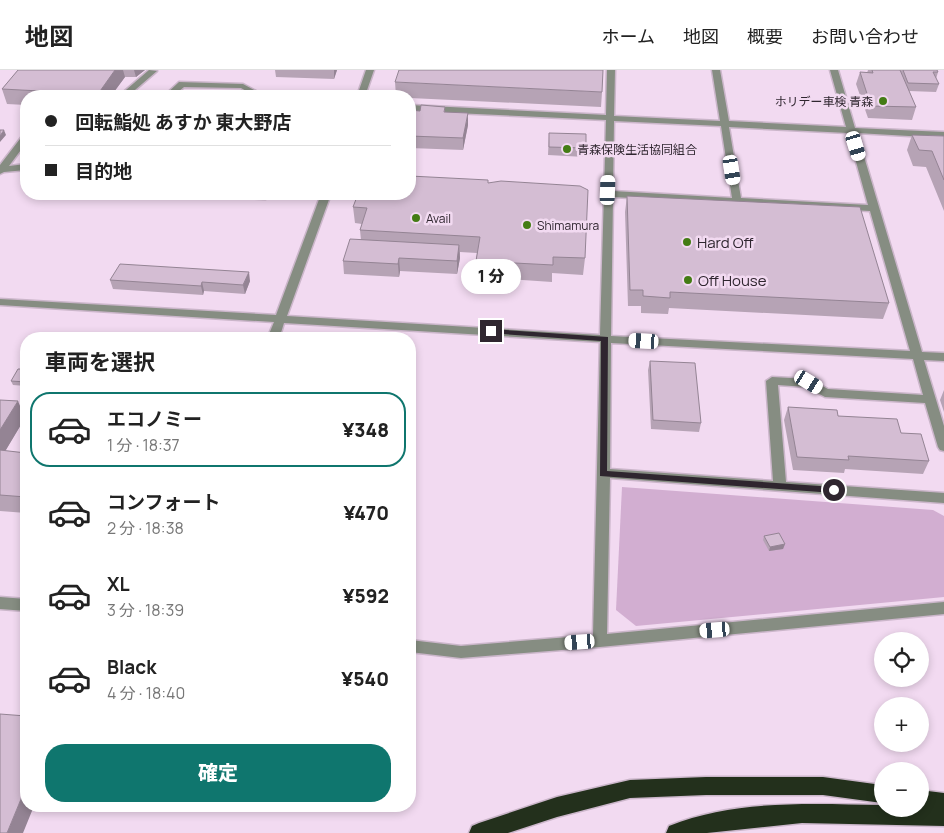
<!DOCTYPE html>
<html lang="ja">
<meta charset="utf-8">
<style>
:root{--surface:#fff;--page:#f6f6f6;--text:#222;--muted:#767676;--line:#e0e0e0;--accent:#0f766e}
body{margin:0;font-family:Manrope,"Noto Sans JP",sans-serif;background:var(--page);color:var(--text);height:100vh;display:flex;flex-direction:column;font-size:19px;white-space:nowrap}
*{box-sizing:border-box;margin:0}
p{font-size:16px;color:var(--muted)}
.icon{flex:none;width:28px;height:28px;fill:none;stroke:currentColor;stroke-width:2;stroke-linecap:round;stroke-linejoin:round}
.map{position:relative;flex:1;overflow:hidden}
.details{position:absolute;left:20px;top:262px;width:396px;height:480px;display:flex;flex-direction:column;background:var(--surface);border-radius:20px;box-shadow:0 2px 8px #0003}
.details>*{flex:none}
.guide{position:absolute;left:20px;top:20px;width:396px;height:110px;border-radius:20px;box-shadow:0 2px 8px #0003;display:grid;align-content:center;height:110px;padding:0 25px;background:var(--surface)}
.tools{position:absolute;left:874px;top:562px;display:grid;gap:10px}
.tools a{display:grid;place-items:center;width:55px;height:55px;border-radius:50%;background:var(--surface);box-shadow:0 2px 8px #0003;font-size:25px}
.end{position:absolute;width:22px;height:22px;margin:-11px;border:6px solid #2f262f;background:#fff;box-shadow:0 0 0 2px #fff}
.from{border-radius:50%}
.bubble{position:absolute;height:35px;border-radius:18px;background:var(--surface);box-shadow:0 2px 8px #0003;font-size:16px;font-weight:800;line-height:35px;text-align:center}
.car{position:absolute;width:15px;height:30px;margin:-15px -8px;border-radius:6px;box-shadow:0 0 4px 1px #0007;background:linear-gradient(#fff 24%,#345 0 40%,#fff 0 76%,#345 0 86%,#fff 0)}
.guide b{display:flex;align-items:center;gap:18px;height:48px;font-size:19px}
.guide b+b{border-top:1px solid var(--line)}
.guide i{width:12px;height:12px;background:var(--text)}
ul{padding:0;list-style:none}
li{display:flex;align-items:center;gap:15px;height:75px;margin:0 10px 8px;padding:0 15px;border:2px solid transparent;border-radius:20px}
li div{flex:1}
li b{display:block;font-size:19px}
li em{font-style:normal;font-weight:800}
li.active{border-color:var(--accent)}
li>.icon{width:45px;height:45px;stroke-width:1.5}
h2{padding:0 25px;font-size:22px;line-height:60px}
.primary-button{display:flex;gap:10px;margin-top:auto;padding:10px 25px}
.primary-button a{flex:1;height:58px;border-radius:20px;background:var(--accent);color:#fff;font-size:20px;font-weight:800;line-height:58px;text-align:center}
header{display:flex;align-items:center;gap:30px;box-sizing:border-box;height:70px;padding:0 25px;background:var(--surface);border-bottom:1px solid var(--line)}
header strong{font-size:24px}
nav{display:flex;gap:28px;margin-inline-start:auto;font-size:18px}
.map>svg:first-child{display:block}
.green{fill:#d2aed1}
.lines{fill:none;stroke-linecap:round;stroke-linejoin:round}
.minor-casing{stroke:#cbb6ca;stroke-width:3}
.highway-casing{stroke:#cbb6ca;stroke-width:3}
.minor{fill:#868d82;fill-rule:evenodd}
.highway{fill:#23301c;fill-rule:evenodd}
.wall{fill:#b6a3b5}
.shaded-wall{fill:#948494}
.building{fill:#d4bdd3;stroke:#948494}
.route{fill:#2f262f}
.poi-dot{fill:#437c14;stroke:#f2daf1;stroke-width:2}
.labels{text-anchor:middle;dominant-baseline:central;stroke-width:5;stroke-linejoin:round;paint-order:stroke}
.far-poi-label{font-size:12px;fill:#2f262f;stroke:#f2daf1;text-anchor:start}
.poi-label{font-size:15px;fill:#2f262f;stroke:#f2daf1;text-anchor:start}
</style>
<header>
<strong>地図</strong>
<nav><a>ホーム</a><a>地図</a><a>概要</a><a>お問い合わせ</a></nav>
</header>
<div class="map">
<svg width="944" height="763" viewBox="0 0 944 763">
<rect width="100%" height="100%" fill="#f2daf1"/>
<path class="green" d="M622,417L933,440L944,446V527L636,556L616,540Z"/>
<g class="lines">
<defs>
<path id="minor" d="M149,0L157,1L128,26H119Z
M366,0H374L365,26H357Z
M607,0H615L614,46L720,51L712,0H720L729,51L846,57L830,0H838L855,58L944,62V68L857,63L922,282L944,283V291L924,290L944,356V381L940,380L938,377L925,333L825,327L806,317L778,315L786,412L944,423V433L610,408L607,564L944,532V544L600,577L461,588L410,582V570L461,576L593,565L600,272L284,253L279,269H267L274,252L0,235V229L276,245L321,124H331L287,246L600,265L606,50L410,41V35L606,45ZM614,51L721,56L732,128L613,121ZM729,57L848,63L868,135L741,128ZM613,127L870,141L910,281L611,266ZM611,273L913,289L923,325L828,319L809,309L772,307L766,311L773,411L610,399Z
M179,12L243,14L265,26H255L241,18L184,17L173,26H164Z
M26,64V73L9,96L26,94V100L4,102L0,104V95L23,65Z
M219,124H271L268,128L265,129L224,127Z
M0,527L26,529V541L0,539Z"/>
<path id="highway" d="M706,707H823L882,715V733L823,725H706L630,728L557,747L508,763H469L472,756L479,753L557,727L630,710Z
M920,720L944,723V756L802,753L707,763H666L669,756C736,729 812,734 882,735V739H920Z"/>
</defs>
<use href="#minor" class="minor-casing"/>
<use href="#highway" class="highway-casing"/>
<use href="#minor" class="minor"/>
<use href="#highway" class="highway"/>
</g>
<path class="wall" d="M18,0H145L136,7H125L111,26H26V35L7,34L2,19Z
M275,0H337L334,9L276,7Z
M868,0H937L938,2L936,9L939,14L936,22L909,21L916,37L912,50L868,48L856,14L860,2L867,3Z
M395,12L602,22L601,37L410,28V26H396Z
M445,37V42L468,55L463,80L410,78V40L420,41Z
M549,63L586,78L585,87L548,85Z
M912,65L944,66V141L926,97L913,96L907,80Z
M488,113L585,188L583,205L552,203V212L476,207V191L477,183L460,182V188L457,204L400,201L399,207L344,204L343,191L361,170L360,160L362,154L355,153L353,137Z
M627,126L889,233L883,249L669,238L668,244L641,243V236H628L625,142Z
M110,210L250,211L245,224L204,221L203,225L113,219Z
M650,291L701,353L699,362L651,359L648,300Z
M26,299V316L13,315L11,311Z
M944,320V342L940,330Z
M0,330L25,348L5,381L26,383V443L0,441Z
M788,337L838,346L901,363L929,391L923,404L845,399L844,403L793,400L784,350Z
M764,466L785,474L783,479L769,481L763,470Z"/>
<path class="shaded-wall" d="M115,0H123L125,7L111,26H99L98,24Z
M134,0H145L136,7Z
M334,0H337L334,9Z
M468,43V55L463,80V68Z
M4,60L6,65L0,72V66Z
M459,175L460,188L457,204V191Z
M399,188L400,201L399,207L398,194Z
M249,202L250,211L245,224L243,215Z
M202,212L204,221L203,225L201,216Z
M18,331L25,348L0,390V360Z
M785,474L783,479L769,481L770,477Z
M26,717V736H34L23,763H7Z"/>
<path class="building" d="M18,0H115L98,24L2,19Z
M399,0H603L602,22L395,12Z
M872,0H900L916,37L871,36L860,2L873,3Z
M903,0H937L938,2H933L939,14L908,13Z
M421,35L445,37L444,42L468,43L463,68L410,66V40L420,41Z
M0,60H4L0,66Z
M549,63L586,64V78L549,77Z
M912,65L944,66V110L932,81L919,80Z
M410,106L488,110V113L501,111L580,116L588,120L585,188L553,187V195L476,191L480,167L360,160L367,138L353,137L358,124H410Z
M627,126L860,137L889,233L670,222V228L643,226V220H630Z
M350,169L459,175L457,191L399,188L398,194L343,191Z
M120,194L249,202L243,215L202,212L201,216L110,210Z
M650,291L695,293L701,353L653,350Z
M18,299H26V312L11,311Z
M0,330L18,331L0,360Z
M788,337L837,340L838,346L897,349L901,363L921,364L929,391L848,386L849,390L797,387Z
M0,380L26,383V427L0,425Z
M779,463L785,474L770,477L764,466Z
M0,644L26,646V717L7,763H0Z"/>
<path class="route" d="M491,259L608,267L607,401L834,417L839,420L834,423L600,406L601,271L488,263V260Z"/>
<g class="poi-dot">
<circle cx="883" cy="31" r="5"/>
<circle cx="567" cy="79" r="5"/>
<circle cx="416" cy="148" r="5"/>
<circle cx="527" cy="155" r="5"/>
<circle cx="687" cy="172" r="5"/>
<circle cx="688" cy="210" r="5"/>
</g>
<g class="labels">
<g class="far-poi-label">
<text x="873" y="31" text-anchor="end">ホリデー車検 青森</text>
<text x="577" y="79">青森保険生活協同組合</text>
<text x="426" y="148">Avail</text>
<text x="537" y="155">Shimamura</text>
</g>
<g class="poi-label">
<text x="697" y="172">Hard Off</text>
<text x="698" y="210">Off House</text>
</g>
</g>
</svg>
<div class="tools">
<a><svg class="icon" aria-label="locate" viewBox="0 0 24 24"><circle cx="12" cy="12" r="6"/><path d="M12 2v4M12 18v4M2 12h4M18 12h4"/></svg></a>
<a>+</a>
<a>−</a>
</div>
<i class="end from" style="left:834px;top:420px"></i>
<i class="end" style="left:491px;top:261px"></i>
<div class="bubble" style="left:461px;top:189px;width:60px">1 分</div>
<i class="car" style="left:856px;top:76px;rotate:163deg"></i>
<i class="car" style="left:732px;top:100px;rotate:171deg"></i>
<i class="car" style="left:608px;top:120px;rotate:2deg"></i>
<i class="car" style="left:644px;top:271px;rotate:273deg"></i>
<i class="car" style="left:809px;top:312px;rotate:121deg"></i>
<i class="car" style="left:715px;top:560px;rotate:265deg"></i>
<i class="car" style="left:580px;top:572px;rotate:266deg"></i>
<div class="guide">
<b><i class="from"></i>回転鮨処 あすか 東大野店</b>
<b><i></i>目的地</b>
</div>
<section class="details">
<h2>車両を選択</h2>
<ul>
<li class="active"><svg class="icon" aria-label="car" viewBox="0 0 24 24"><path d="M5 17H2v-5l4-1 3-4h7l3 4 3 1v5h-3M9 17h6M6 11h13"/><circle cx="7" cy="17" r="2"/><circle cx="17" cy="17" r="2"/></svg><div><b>エコノミー</b><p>1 分 · 18:37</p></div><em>¥348</em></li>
<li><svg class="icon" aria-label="car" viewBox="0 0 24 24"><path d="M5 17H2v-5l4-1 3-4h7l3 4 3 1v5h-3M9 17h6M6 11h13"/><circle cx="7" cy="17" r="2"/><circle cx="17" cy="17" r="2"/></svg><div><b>コンフォート</b><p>2 分 · 18:38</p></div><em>¥470</em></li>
<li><svg class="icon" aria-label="car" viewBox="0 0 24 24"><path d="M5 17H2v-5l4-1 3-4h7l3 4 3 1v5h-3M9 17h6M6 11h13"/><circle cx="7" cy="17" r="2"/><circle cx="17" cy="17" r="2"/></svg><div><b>XL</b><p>3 分 · 18:39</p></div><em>¥592</em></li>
<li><svg class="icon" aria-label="car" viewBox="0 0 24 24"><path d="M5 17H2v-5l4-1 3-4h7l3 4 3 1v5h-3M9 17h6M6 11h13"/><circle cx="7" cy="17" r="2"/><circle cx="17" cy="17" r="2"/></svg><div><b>Black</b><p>4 分 · 18:40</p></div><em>¥540</em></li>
</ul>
<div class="primary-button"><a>確定</a></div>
</section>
</div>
